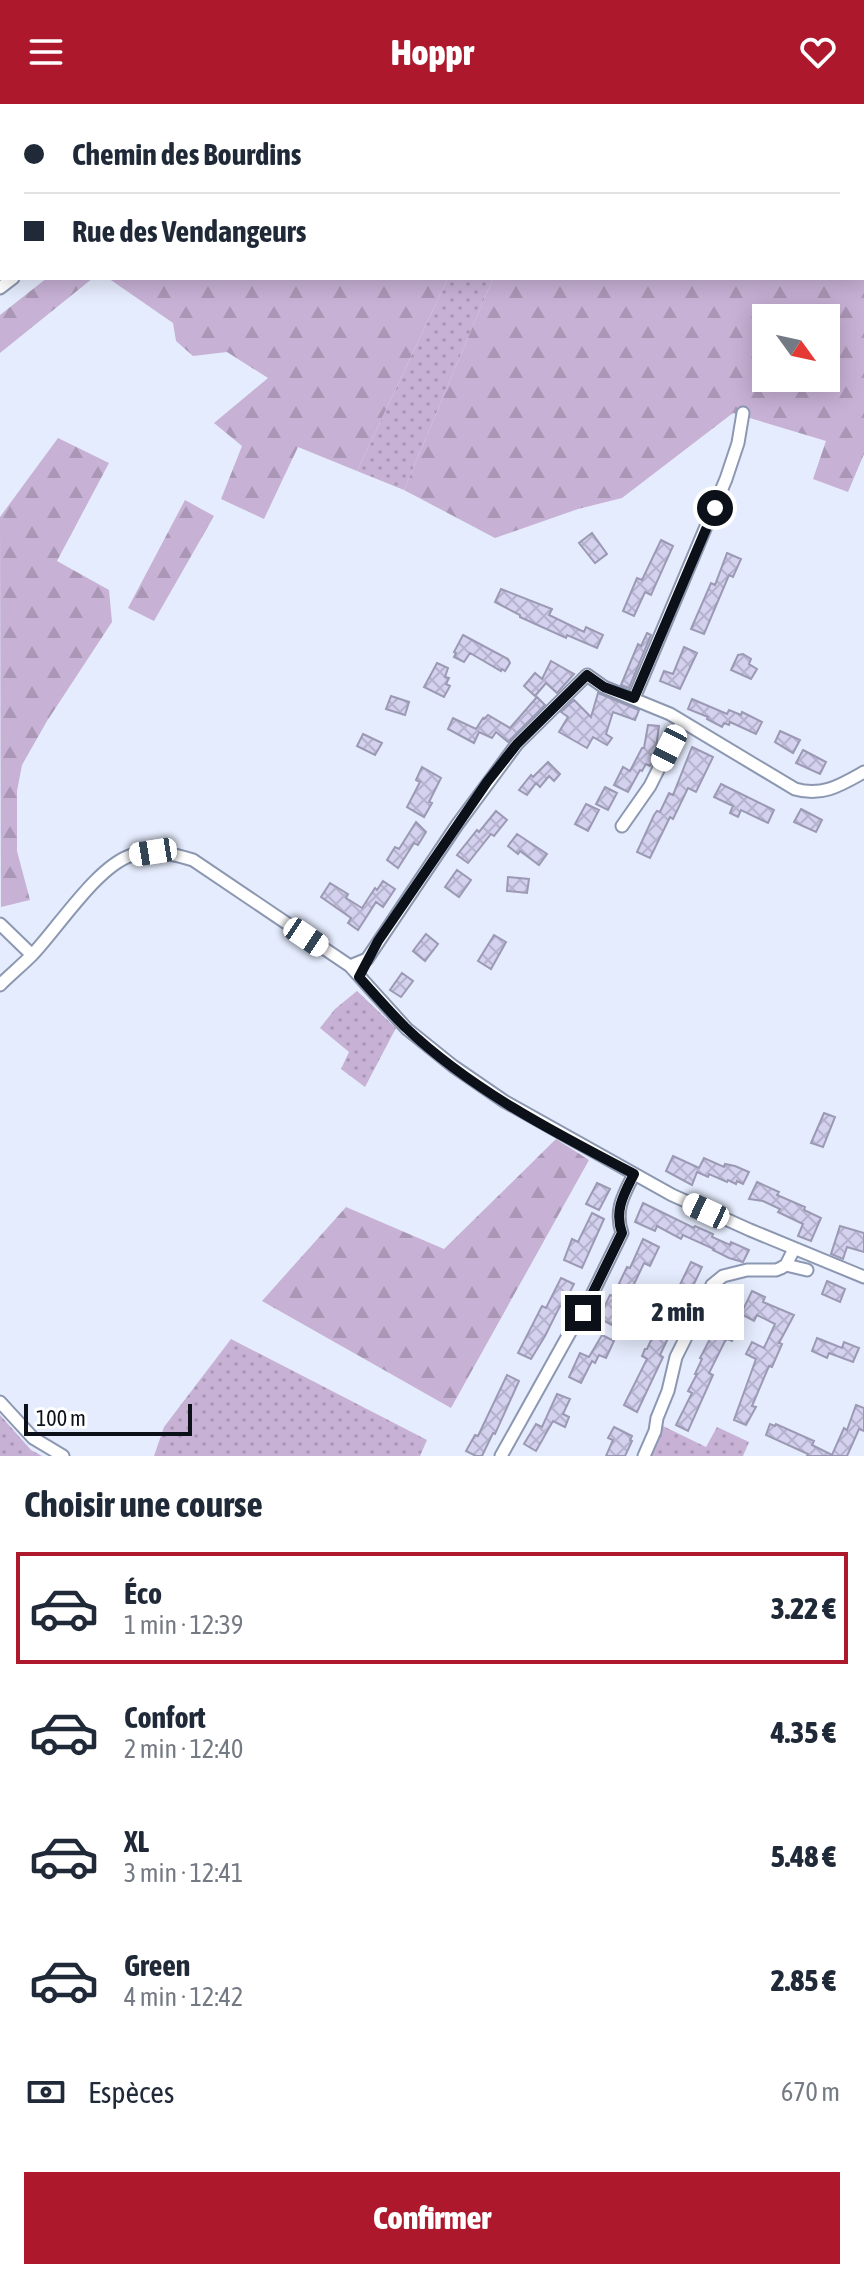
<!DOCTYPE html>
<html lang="fr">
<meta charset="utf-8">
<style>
:root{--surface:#fff;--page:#f2f2f3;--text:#1f2937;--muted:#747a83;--line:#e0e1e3;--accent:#ad182d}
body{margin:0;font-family:"Asap Condensed",sans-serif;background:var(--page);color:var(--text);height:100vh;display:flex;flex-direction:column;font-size:30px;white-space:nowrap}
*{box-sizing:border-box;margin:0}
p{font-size:26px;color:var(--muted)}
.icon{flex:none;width:44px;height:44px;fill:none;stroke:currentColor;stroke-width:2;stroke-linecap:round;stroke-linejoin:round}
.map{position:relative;height:1352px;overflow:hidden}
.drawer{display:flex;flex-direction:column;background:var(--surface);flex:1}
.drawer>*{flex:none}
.guide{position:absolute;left:0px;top:0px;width:864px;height:176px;box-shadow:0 4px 20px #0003;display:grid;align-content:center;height:176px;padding:0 24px;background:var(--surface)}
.needle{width:52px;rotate:123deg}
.buttons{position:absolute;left:752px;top:200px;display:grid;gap:16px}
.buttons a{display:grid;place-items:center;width:88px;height:88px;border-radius:0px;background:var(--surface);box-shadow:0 4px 20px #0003;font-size:40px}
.scale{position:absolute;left:24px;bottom:20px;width:168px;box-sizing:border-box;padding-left:8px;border:4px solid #0c1019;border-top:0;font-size:22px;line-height:28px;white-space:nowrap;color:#0c1019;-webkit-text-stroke:6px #fff;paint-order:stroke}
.end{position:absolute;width:36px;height:36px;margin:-18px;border:10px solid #0c1019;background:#fff;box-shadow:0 0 0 4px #fff}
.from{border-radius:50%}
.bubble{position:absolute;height:56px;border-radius:0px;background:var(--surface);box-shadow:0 4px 20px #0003;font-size:26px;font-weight:800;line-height:56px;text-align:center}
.car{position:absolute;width:24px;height:48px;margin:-24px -12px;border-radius:10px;box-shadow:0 0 6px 2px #0007;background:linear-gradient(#fff 24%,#345 0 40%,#fff 0 76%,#345 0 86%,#fff 0)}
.guide b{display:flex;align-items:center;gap:28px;height:76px;font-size:30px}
.guide b+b{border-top:2px solid var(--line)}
.guide i{width:20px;height:20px;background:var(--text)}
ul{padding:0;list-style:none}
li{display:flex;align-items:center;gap:24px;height:112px;margin:0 16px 12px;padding:0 8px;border:4px solid transparent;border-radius:0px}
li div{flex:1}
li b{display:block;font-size:30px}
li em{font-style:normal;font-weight:800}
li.selected{border-color:var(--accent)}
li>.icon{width:72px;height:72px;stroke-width:1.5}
h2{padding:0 24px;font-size:36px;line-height:96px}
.pay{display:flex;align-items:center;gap:20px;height:88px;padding:0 24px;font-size:30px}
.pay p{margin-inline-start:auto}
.primary-button{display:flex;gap:16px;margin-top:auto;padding:16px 24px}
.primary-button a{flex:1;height:92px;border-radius:0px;background:var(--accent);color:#fff;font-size:32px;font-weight:800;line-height:92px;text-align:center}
header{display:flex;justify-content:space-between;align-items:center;height:104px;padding:0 24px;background:var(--accent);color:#fff;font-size:36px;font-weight:800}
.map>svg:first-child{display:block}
.grass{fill:url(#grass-dots)}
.forest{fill:url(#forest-firs);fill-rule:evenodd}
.building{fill:url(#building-cross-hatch);stroke:#9b99b4;stroke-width:2}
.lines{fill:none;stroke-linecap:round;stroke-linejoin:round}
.minor-casing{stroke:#8c98b2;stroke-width:15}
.minor{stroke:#fff;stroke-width:11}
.route{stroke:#0c1019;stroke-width:10}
</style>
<header><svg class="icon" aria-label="menu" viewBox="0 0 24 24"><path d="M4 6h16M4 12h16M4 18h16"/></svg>Hoppr<svg class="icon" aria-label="heart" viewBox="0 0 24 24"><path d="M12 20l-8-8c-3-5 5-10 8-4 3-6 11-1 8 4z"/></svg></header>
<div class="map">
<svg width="864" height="1352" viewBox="0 0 864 1352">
<defs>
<pattern id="grass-dots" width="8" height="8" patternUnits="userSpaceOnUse" patternTransform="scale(2)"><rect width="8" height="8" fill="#c7b1d5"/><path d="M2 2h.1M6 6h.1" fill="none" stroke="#aa97b6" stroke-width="1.8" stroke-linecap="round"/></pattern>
<pattern id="forest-firs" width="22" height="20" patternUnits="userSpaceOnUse" patternTransform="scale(2)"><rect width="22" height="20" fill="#c7b1d5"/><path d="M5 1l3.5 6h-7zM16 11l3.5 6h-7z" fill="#aa97b6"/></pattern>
<pattern id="building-cross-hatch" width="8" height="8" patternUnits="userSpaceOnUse" patternTransform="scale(2)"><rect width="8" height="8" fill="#d3d1ee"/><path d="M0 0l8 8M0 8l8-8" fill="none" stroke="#b4b2cc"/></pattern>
</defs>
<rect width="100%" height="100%" fill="#e5ecfd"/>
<path class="grass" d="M448,174H493L404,386L357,367Z
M357,887L396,924L365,983L341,965L349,948L320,924L335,905Z
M231,1235L427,1336L420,1352H154L164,1323Z
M0,1311L31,1346L42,1352H0Z
M663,1322L706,1343L717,1323L749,1338L743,1352H648Z"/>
<path class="forest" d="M10,0H229L226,2H7Z
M268,0H530L529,2H266Z
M862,140L864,142V350L848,388L813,375L826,337L733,309L622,394L578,405L495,434L404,386L493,174H862ZM766,214H826V274H766Z
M47,174H93L0,249V211Z
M108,174H448L357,367L298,343L264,415L221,395L242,342L214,319L268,274L227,248L193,252L176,237L173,219Z
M58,334L109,359L57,457L109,486L112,518L47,617L22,661L17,687V747L30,796L1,803L0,413Z
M185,396L214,412L154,517L128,504Z
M556,1035L589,1056L451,1304L262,1197L346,1103L444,1145Z"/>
<path class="building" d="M592,429L607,450L595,459L579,439Z
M661,436L673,442L651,491L645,488L634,512L623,507L637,474L642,476Z
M727,449L741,455L733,473L729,471L704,530L691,525L711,479L715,481Z
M501,485L552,505L549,511L584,528L586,523L603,531L597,544L567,531L566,534L520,513V511L495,498Z
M647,529L651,531L629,584L621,581L638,540L641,542Z
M463,531L508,555L510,559L505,567L502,565L501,567L470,549L464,558L454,553L456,549L454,548Z
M684,543L697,549L680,585L660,577L664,567L673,570Z
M743,550L751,555L749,560L757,565L751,575L731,566L738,551Z
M551,557L574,570L557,589L546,579L535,592L524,582L535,569L542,575Z
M437,559L448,564L445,573L449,574L446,580L450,582L444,593L424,583Z
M598,589L639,606L635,616L613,608L606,630L612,634L607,641L593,633L587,644L559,628L568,613L561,608L574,596L591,613Z
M391,592L409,598L405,611L386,605Z
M537,593L545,601L508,638L496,628L492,634L479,628L474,639L448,625L453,614L476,625L483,614L484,615L488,611L510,624Z
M692,595L727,610L729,606L741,611L742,608L762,618L756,630L730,618L729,621L724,619L722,623L707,615L708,613L688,605Z
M648,621L659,622L656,644L659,646L650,662L646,660L642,667L640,666L628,688L614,681L623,663L630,667L642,644H644Z
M780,627L800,636L793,649L775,638Z
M363,630L382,639L375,651L357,642Z
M692,643L713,653L696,688L688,684L673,715L670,713L650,754L637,748L654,711L657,707L660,708L669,689L673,691Z
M803,646L826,658L820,670L796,659Z
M548,658L560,670L554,677L549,672L540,683L536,679L527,691L519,686L531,671L533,673Z
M422,663L441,674L429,698L432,699L424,713L407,703L420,678L416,676Z
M721,680L774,706L768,719L741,706L738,713L730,709L733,702L714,693Z
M605,683L617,689L608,706L596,700Z
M586,700L599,706L588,727L575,720Z
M801,705L822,716L816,728L794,718Z
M496,707L507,716L494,732L491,730L468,759L457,751L477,726L479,728Z
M416,718L426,728L418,741L414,739L398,764L387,756L395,743L399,745Z
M517,730L547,750L539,761L520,747L518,750L508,742Z
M457,766L471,776L459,793L445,783Z
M508,773L529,775L527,789L507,787Z
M383,777L395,785L383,803L376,798L358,826L348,819L351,814L321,793L330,779L348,790L346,794L362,804L375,784L377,786Z
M426,830L438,840L425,857L413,847Z
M494,831L506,838L491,865L478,857Z
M402,869L413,877L401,893L390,886Z
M824,1009L835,1013L823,1043L811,1039Z
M673,1052L699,1064L704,1054L724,1063L725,1060L735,1062L749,1068L743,1080L737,1077L736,1080L728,1076L727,1078L709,1070L708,1073L697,1068L692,1081L666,1067Z
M757,1078L779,1088L777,1091L805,1103L804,1106L821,1114L811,1137L798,1132L803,1120L778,1108L780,1105L763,1097L749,1095Z
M597,1079L610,1085L599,1106L586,1100Z
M643,1099L694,1124L695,1122L713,1130L712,1133L730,1141L731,1138L749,1146L743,1158L729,1154L713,1146L714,1145L683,1131L681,1135L657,1122L655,1127L635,1118Z
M592,1109L604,1115L582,1164L564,1156L572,1135L578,1138Z
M840,1122L864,1129V1148L847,1143L843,1155L831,1150Z
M643,1135L659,1143L650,1162L644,1159L628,1193L626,1192L612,1221L599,1214L610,1191L613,1192L627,1163L630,1164Z
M691,1158L702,1163L660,1251L663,1253L637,1308L624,1301L647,1255L642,1252L645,1245H647L671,1192L674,1193Z
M561,1174L574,1180L562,1203L560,1202L545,1232L531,1255L518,1249L542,1202L546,1204Z
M827,1177L845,1185L840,1198L822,1190Z
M752,1187L765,1193L763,1198L794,1211L779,1239L782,1240L772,1263L769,1262L752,1302L756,1303L746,1321L734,1316L756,1255L746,1250L752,1238L764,1244L775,1220L757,1211L754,1217L741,1210Z
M724,1208L742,1216L732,1237L727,1235L724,1239L709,1269L713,1271L688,1327L676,1321L692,1289L688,1287L697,1270H695L702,1255L700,1254Z
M602,1231L614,1237L606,1254L599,1251L595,1259L592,1257L581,1279L569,1273L580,1249L589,1253Z
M817,1234L842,1244L844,1238L859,1244L853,1258L829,1249L827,1254L812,1247Z
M507,1271L519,1277L495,1330L493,1329L482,1352H476L466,1347L475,1331L478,1332Z
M557,1290L570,1295L563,1310L569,1313L565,1323L553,1317L536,1347L524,1340L536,1320L542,1323Z
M856,1301L864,1304V1327L859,1325L847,1352H807L808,1350L766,1331L770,1320L775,1322L776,1320L814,1337L812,1341L832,1351L844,1324L847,1326Z
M614,1323L632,1332L630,1336L632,1337L625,1352H606L613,1336L608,1334Z"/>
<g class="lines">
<defs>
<path id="minor" d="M239,2L241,0
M0,184L13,174
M634,594L726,375L738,339L743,309
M622,722L650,682L682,618
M0,820L32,851
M350,862L407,925L453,962L504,997L672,1091L750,1126L864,1173
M0,881C10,871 22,861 32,851C58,824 97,762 132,751C154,745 173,750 193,756L350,862L367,855L457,721L517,640L587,571L604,583L670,610L795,685C822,693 841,681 864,668
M786,1161L807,1166
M0,1298L33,1334L63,1352
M501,1352L574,1221L583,1209L622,1129C614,1106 624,1090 634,1070
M644,1352L655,1327L657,1314L668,1287L676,1253L712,1181L723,1172L747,1166H776L781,1164L786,1161L794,1145"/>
</defs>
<use href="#minor" class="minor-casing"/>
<use href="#minor" class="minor"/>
</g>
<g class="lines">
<path class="route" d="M583,1209L622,1129C614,1106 624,1090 634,1070C555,1029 470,985 405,923C389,907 374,890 359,873L378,837L487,678L517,640L587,571L604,583L634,594L715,404"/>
</g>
</svg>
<div class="buttons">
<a><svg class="needle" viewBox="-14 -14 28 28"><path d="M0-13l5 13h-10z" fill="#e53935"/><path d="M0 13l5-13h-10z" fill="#747a83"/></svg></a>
</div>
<div class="scale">100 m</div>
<i class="end from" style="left:715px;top:404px"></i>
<i class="end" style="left:583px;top:1209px"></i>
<div class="bubble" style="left:612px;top:1180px;width:132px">2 min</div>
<i class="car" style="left:669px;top:644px;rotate:207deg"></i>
<i class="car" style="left:153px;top:748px;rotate:261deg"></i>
<i class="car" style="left:306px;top:833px;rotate:124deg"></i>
<i class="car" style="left:706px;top:1107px;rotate:295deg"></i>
<div class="guide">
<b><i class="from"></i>Chemin des Bourdins</b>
<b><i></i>Rue des Vendangeurs</b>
</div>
</div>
<section class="drawer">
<h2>Choisir une course</h2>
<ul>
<li class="selected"><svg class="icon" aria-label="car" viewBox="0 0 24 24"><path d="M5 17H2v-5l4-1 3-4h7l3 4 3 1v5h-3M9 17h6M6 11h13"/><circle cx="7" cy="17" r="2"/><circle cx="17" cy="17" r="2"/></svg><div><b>Éco</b><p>1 min · 12:39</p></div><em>3.22 €</em></li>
<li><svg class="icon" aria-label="car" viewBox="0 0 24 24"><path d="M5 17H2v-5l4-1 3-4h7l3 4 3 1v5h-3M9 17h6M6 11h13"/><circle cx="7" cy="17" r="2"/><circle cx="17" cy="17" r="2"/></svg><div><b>Confort</b><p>2 min · 12:40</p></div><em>4.35 €</em></li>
<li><svg class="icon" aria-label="car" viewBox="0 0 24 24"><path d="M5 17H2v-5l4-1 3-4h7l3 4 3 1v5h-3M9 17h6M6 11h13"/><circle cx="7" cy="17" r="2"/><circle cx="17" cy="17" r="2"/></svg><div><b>XL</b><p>3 min · 12:41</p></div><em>5.48 €</em></li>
<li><svg class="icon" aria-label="car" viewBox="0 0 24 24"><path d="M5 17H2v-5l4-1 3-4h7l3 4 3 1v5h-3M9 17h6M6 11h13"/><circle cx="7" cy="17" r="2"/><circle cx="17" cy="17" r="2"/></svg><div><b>Green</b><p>4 min · 12:42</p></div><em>2.85 €</em></li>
</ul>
<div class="pay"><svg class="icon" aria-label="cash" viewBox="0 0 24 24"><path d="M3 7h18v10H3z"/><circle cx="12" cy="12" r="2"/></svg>Espèces<p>670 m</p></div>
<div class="primary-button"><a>Confirmer</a></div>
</section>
